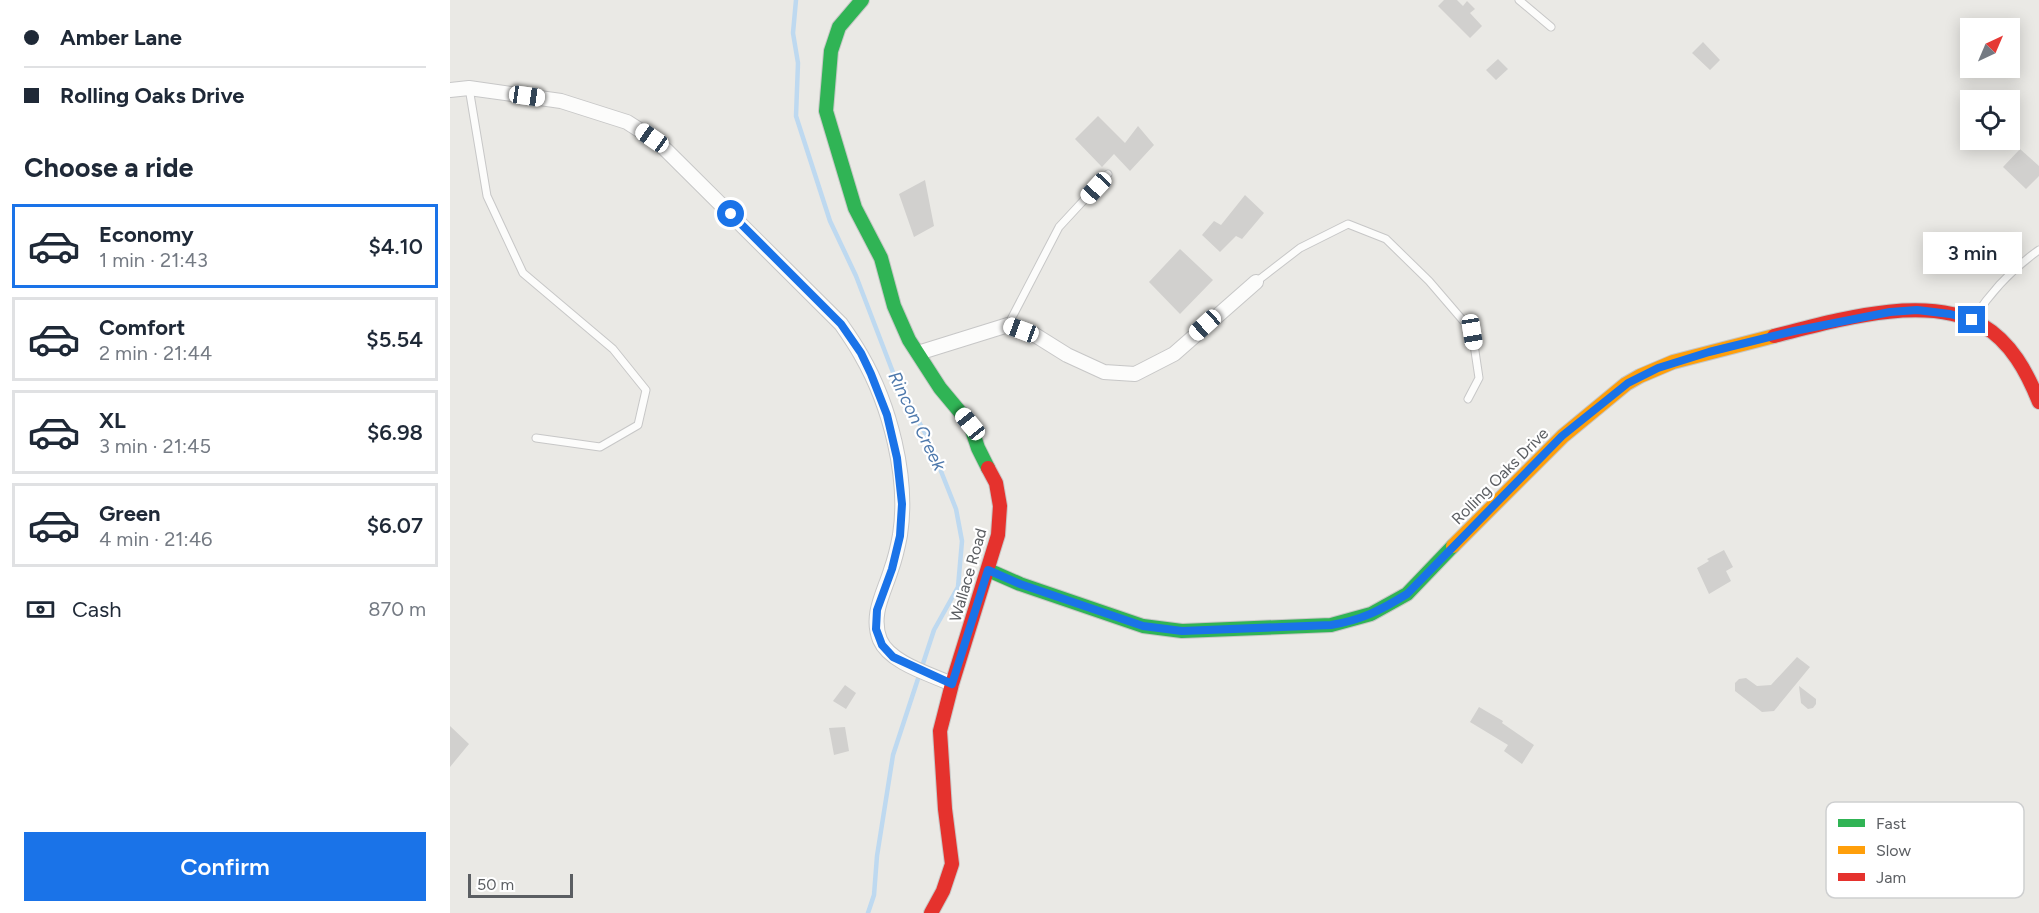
<!DOCTYPE html>
<meta charset="utf-8">
<style>
:root{--surface:#fff;--page:#f2f2f3;--text:#1f2937;--muted:#747a83;--line:#e0e1e3;--accent:#1a73e8}
body{margin:0;font-family:Figtree,sans-serif;background:var(--page);color:var(--text);height:100vh;display:flex;flex-direction:column;font-size:22px;white-space:nowrap}
*{box-sizing:border-box;margin:0}
p{font-size:20px;color:var(--muted)}
.icon{flex:none;width:33px;height:33px;fill:none;stroke:currentColor;stroke-width:2;stroke-linecap:round;stroke-linejoin:round}
.map{position:relative;flex:1;overflow:hidden}
.panel{display:flex;flex-direction:column;background:var(--surface);width:450px}
.panel>*{flex:none}
.top-card{display:grid;align-content:center;height:132px;padding:0 24px;background:var(--surface)}
.needle{width:39px;rotate:44deg}
.fabs{position:absolute;left:1510px;top:18px;display:grid;gap:12px}
.fabs a{display:grid;place-items:center;width:60px;height:60px;border-radius:0px;background:var(--surface);box-shadow:0 3px 15px #0003;font-size:30px}
.scale{position:absolute;left:18px;bottom:15px;width:105px;box-sizing:border-box;padding-left:6px;border:3px solid #5b5e62;border-top:0;font-size:16px;line-height:21px;white-space:nowrap;color:#5b5e62;-webkit-text-stroke:4px #fff;paint-order:stroke}
.end{position:absolute;width:27px;height:27px;margin:-14px;border:8px solid #1a73e8;background:#fff;box-shadow:0 0 0 3px #fff}
.from{border-radius:50%}
.bubble{position:absolute;height:42px;border-radius:0px;background:var(--surface);box-shadow:0 3px 15px #0003;font-size:20px;font-weight:600;line-height:42px;text-align:center}
.car{position:absolute;width:18px;height:36px;margin:-18px -9px;border-radius:8px;box-shadow:0 0 4px 2px #0007;background:linear-gradient(#fff 24%,#345 0 40%,#fff 0 76%,#345 0 86%,#fff 0)}
.top-card b{display:flex;align-items:center;gap:21px;height:57px;font-size:22px}
.top-card b+b{border-top:2px solid var(--line)}
.top-card i{width:15px;height:15px;background:var(--text)}
ul{padding:0;list-style:none}
li{display:flex;align-items:center;gap:18px;height:84px;margin:0 12px 9px;padding:0 12px;border:3px solid var(--line);border-radius:0px}
li div{flex:1}
li b{display:block;font-size:22px}
li em{font-style:normal;font-weight:600}
li.current{border-color:var(--accent)}
li>.icon{width:54px;height:54px;stroke-width:1.5}
h2{padding:0 24px;font-size:27px;line-height:72px}
.pay{display:flex;align-items:center;gap:15px;height:66px;padding:0 24px;font-size:22px}
.pay p{margin-inline-start:auto}
.action{display:flex;gap:12px;margin-top:auto;padding:12px 24px}
.action a{flex:1;height:69px;border-radius:0px;background:var(--accent);color:#fff;font-size:24px;font-weight:600;line-height:69px;text-align:center}
main{display:flex;flex:1;min-height:0}
.map>svg:first-child{display:block}
.lines{fill:none;stroke-linecap:round;stroke-linejoin:round}
.stream{stroke:#bed9f0;stroke-width:4.5}
.building{fill:#d1d0ce}
.lane-casing{stroke:#c7c7c7;stroke-width:9}
.street-casing{stroke:#c7c7c7;stroke-width:16}
.fast-casing{stroke:#c7c7c6;stroke-width:16}
.slow-casing{stroke:#c7c7c6;stroke-width:16}
.jam-casing{stroke:#c7c7c6;stroke-width:16}
.lane{stroke:#fcfcfb;stroke-width:7}
.street{stroke:#fcfcfb;stroke-width:14}
.fast{stroke:#30b455;stroke-width:14}
.slow{stroke:#ff9f0a;stroke-width:14}
.jam{stroke:#e5322d;stroke-width:14}
.route{stroke:#1a73e8;stroke-width:8}
.labels{text-anchor:middle;dominant-baseline:central;stroke-width:4.5;stroke-linejoin:round;paint-order:stroke}
.street-label{font-size:16px;fill:#5b5e62;stroke:#fff}
.water-label{font-size:18px;font-style:italic;fill:#4e79ac;stroke:#fff}
.key{fill:#fff;stroke:#cecfd0;stroke-width:1.5}
.key-label{font-size:16px;fill:#5b5e62}
</style>
<main>
<section class="panel">
<div class="top-card">
<b><i class="from"></i>Amber Lane</b>
<b><i></i>Rolling Oaks Drive</b>
</div>
<h2>Choose a ride</h2>
<ul>
<li class="current"><svg class="icon" aria-label="car" viewBox="0 0 24 24"><path d="M5 17H2v-5l4-1 3-4h7l3 4 3 1v5h-3M9 17h6M6 11h13"/><circle cx="7" cy="17" r="2"/><circle cx="17" cy="17" r="2"/></svg><div><b>Economy</b><p>1 min · 21:43</p></div><em>$4.10</em></li>
<li><svg class="icon" aria-label="car" viewBox="0 0 24 24"><path d="M5 17H2v-5l4-1 3-4h7l3 4 3 1v5h-3M9 17h6M6 11h13"/><circle cx="7" cy="17" r="2"/><circle cx="17" cy="17" r="2"/></svg><div><b>Comfort</b><p>2 min · 21:44</p></div><em>$5.54</em></li>
<li><svg class="icon" aria-label="car" viewBox="0 0 24 24"><path d="M5 17H2v-5l4-1 3-4h7l3 4 3 1v5h-3M9 17h6M6 11h13"/><circle cx="7" cy="17" r="2"/><circle cx="17" cy="17" r="2"/></svg><div><b>XL</b><p>3 min · 21:45</p></div><em>$6.98</em></li>
<li><svg class="icon" aria-label="car" viewBox="0 0 24 24"><path d="M5 17H2v-5l4-1 3-4h7l3 4 3 1v5h-3M9 17h6M6 11h13"/><circle cx="7" cy="17" r="2"/><circle cx="17" cy="17" r="2"/></svg><div><b>Green</b><p>4 min · 21:46</p></div><em>$6.07</em></li>
</ul>
<div class="pay"><svg class="icon" aria-label="cash" viewBox="0 0 24 24"><path d="M3 7h18v10H3z"/><circle cx="12" cy="12" r="2"/></svg>Cash<p>870 m</p></div>
<div class="action"><a>Confirm</a></div>
</section>
<div class="map">
<svg width="1589" height="913" viewBox="0 0 1589 913">
<rect width="100%" height="100%" fill="#eae9e5"/>
<g class="lines">
<path class="stream" d="M346,0L343,33L348,63L346,116L380,221L406,276L449,388L477,436L506,509L512,541L508,587L484,630L443,755L427,856L424,895L418,913"/>
</g>
<path class="building" d="M994,0H1007L1013,6L1017,1L1025,9L1020,13L1032,26L1020,38L988,6Z
M1253,42L1270,60L1260,70L1242,53Z
M1048,59L1058,69L1046,80L1036,70Z
M648,116L675,143L688,126L704,145L680,171L664,154L652,167L625,139Z
M1570,149L1589,166V176L1576,189L1553,167Z
M475,180L484,226L464,237L449,194Z
M795,195L814,213L792,239L786,236L770,252L752,235L764,221L771,225Z
M730,249L763,280L730,314L699,282Z
M1274,550L1283,567L1276,571L1281,581L1259,594L1247,568L1259,561L1257,559Z
M1347,657L1360,667L1324,711L1312,712L1285,691V683L1289,679L1296,678L1307,686L1321,685Z
M395,685L406,693L396,709L383,701Z
M1349,686L1366,699V704L1363,708L1358,709L1351,703Z
M1029,707L1053,721L1052,723L1084,745L1072,764L1054,751L1058,745L1020,722Z
M0,726L19,744L0,767Z
M395,727L399,751L384,755L379,728Z"/>
<g class="lines">
<defs>
<path id="lane" d="M1069,0L1101,27
M19,88L37,196L73,273L163,349L196,390L188,425L150,447L86,438
M806,282L850,248L898,224L936,239L979,281L1022,331L1029,378L1018,399
M1524,318C1542,290 1562,269 1589,250
M558,325L609,227L658,174"/>
<path id="street" d="M0,90L19,88L111,101L177,122L202,138L216,150L391,324C398,334 405,344 411,355C440,405 459,478 450,535C448,546 445,559 441,570C434,593 420,615 430,640C440,663 480,674 502,684
M468,353L558,325L585,335L617,355L654,372L685,374L724,354L806,282"/>
<path id="fast" d="M412,0L389,27L381,51L376,111L405,208L431,258L444,306L459,340L490,388L520,424L528,448L538,468
M538,570L570,584L693,626L732,631L881,625L921,614L957,594L1003,546"/>
<path id="slow" d="M1003,546L1113,436L1176,384L1190,376L1223,362L1324,336"/>
<path id="jam" d="M1324,336C1384,321 1475,293 1532,325C1561,342 1577,372 1589,402
M481,913L493,891L502,864L495,809L490,731L502,684L548,535L550,506L546,483L538,468"/>
</defs>
<use href="#lane" class="lane-casing"/>
<use href="#street" class="street-casing"/>
<use href="#fast" class="fast-casing"/>
<use href="#slow" class="slow-casing"/>
<use href="#jam" class="jam-casing"/>
<use href="#lane" class="lane"/>
<use href="#street" class="street"/>
<use href="#fast" class="fast"/>
<use href="#slow" class="slow"/>
<use href="#jam" class="jam"/>
</g>
<g class="lines">
<path class="route" d="M281,214L391,324L411,353L421,374L437,415L447,458L452,504L450,536L442,569L427,610L426,629L432,645L443,657L502,684L538,570L570,584L693,626L732,631L881,625C912,620 931,610 957,594L1112,436L1178,383L1208,368L1259,352L1344,331L1440,312L1467,310L1500,314L1522,320"/>
</g>
<g class="labels">
<g class="street-label">
<text transform="translate(1050 476) rotate(-45)">Rolling Oaks Drive</text>
<text transform="translate(518 575) rotate(-74)">Wallace Road</text>
</g>
<g class="water-label">
<text transform="translate(467 421) rotate(64)">Rincon Creek</text>
</g>
</g>
<rect x="1376" y="802" width="198" height="96" rx="9" class="key"/>
<rect x="1388" y="819" width="27" height="8" fill="#30b455"/>
<rect x="1388" y="846" width="27" height="8" fill="#ff9f0a"/>
<rect x="1388" y="873" width="27" height="8" fill="#e5322d"/>
<g class="key-label">
<text x="1426" y="829">Fast</text>
<text x="1426" y="856">Slow</text>
<text x="1426" y="883">Jam</text>
</g>
</svg>
<div class="fabs">
<a><svg class="needle" viewBox="-14 -14 28 28"><path d="M0-13l5 13h-10z" fill="#e53935"/><path d="M0 13l5-13h-10z" fill="#747a83"/></svg></a>
<a><svg class="icon" aria-label="locate" viewBox="0 0 24 24"><circle cx="12" cy="12" r="6"/><path d="M12 2v4M12 18v4M2 12h4M18 12h4"/></svg></a>
</div>
<div class="scale">50 m</div>
<i class="end from" style="left:281px;top:214px"></i>
<i class="end" style="left:1522px;top:320px"></i>
<div class="bubble" style="left:1473px;top:232px;width:99px">3 min</div>
<i class="car" style="left:77px;top:96px;rotate:98deg"></i>
<i class="car" style="left:202px;top:138px;rotate:305deg"></i>
<i class="car" style="left:646px;top:188px;rotate:223deg"></i>
<i class="car" style="left:755px;top:325px;rotate:228deg"></i>
<i class="car" style="left:571px;top:330px;rotate:290deg"></i>
<i class="car" style="left:1022px;top:332px;rotate:171deg"></i>
<i class="car" style="left:520px;top:424px;rotate:321deg"></i>
</div>
</main>
